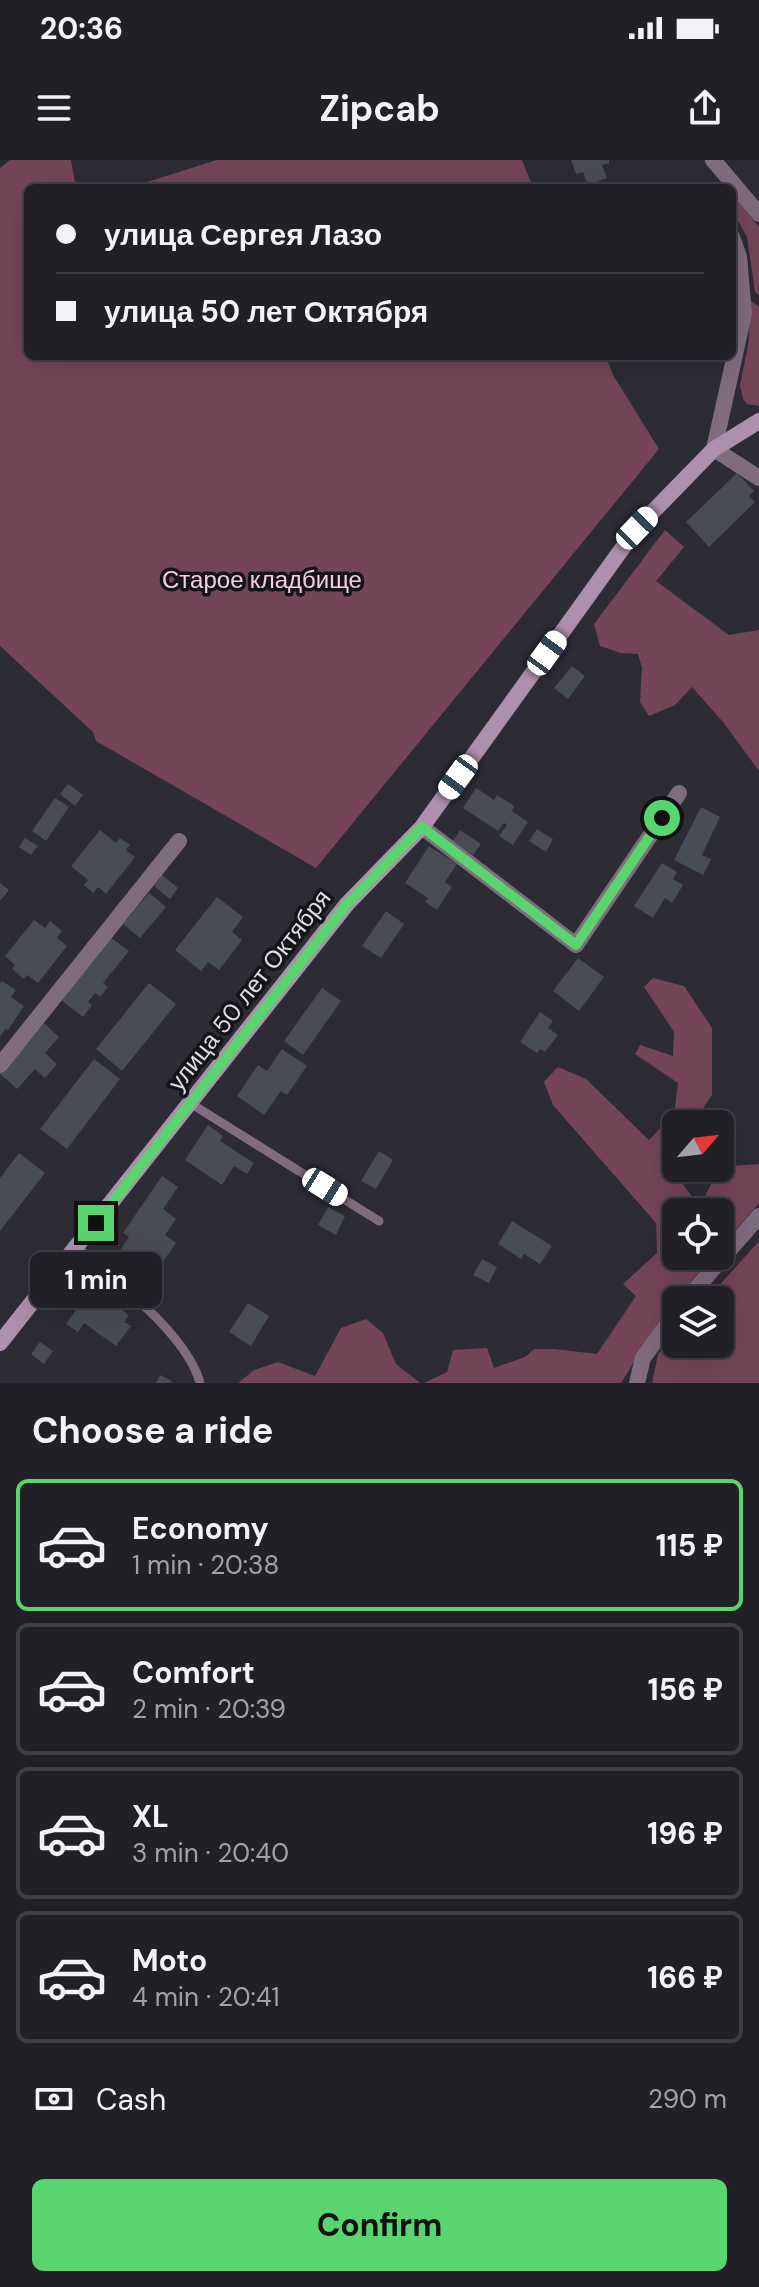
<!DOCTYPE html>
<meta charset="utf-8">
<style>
:root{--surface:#222027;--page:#2e2d33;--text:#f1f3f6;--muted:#a2a3a7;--line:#3f3e44;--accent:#59d56f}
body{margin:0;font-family:"DM Sans",sans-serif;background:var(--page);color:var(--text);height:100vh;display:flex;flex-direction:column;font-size:30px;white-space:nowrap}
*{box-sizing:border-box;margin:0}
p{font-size:26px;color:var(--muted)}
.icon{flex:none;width:44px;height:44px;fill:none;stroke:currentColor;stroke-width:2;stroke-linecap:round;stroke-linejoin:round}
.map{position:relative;height:1223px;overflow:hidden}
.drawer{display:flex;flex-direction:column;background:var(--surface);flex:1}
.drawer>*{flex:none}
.guide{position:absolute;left:24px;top:24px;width:712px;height:176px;border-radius:12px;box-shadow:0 8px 32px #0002,0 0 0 2px var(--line);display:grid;align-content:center;height:176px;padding:0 32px;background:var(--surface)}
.needle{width:52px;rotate:62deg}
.fabs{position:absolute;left:662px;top:950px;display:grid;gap:16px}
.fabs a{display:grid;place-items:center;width:72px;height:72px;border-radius:12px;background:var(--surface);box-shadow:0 8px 32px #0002,0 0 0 2px var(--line);font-size:40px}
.end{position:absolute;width:36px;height:36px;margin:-18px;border:10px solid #59d56f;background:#111;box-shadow:0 0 0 4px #111}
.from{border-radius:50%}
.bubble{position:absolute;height:56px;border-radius:12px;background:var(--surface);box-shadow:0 8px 32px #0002,0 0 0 2px var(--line);font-size:26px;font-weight:700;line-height:56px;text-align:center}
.car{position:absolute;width:24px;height:48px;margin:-24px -12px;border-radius:10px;box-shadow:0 0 6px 2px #0007;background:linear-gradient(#fff 24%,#345 0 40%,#fff 0 76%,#345 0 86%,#fff 0)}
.guide b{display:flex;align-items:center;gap:28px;height:76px;font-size:30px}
.guide b+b{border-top:2px solid var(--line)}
.guide i{width:20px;height:20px;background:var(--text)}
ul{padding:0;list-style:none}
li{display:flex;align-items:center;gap:24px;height:132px;margin:0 16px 12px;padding:0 16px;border:4px solid var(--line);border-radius:12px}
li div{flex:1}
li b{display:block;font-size:30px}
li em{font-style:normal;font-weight:700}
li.on{border-color:var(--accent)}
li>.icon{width:72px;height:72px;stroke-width:1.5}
h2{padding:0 32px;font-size:36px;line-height:96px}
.pay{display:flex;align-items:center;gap:20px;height:88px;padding:0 32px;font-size:30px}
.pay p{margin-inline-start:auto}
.button{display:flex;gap:16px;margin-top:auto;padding:16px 32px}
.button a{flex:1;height:92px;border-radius:12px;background:var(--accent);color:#111;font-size:32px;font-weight:700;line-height:92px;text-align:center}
.status{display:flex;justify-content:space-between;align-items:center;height:56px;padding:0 40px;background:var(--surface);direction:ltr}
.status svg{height:22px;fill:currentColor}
header{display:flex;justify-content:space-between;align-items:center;height:104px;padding:0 32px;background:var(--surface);font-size:36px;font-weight:700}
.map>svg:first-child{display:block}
.green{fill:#744557}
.building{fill:#484c55}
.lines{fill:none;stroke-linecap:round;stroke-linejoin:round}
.lane{stroke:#7f6c7f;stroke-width:9}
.street{stroke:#7f6c7f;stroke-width:16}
.secondary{stroke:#ad8fae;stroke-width:16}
.route{stroke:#59d56f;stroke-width:10}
.labels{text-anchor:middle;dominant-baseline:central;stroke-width:7;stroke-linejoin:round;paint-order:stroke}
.park-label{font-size:24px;fill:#f4cfdc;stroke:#151519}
.street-label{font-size:24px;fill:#e0dee4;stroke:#151519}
</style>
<div class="status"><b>20:36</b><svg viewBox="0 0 49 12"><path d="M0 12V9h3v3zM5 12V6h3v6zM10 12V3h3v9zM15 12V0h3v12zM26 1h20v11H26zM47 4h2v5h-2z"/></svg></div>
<header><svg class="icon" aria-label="menu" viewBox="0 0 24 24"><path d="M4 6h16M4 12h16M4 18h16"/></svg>Zipcab<svg class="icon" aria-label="share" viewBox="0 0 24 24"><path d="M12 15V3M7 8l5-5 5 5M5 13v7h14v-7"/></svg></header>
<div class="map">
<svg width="759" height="1223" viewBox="0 0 759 1223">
<rect width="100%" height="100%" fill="#2d2b34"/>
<path class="green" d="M10,0H71L76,28H28V196H606L613,215L659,289L316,708L96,581L93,572L0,486V8Z
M217,0H522L533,28H128Z
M732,35L759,67V135L755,132L747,77L732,50Z
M750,140L759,147V246L747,244L743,239L740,225L749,180Z
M665,370L684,387L656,421L729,475L759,470V611L723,562L692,527L675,545L649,556L640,542L642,508L638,494L621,493L600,486L594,464Z
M653,818L684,826L712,868V935L692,964H676V988L667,1003L700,1047L711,1024L732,1006L759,1004V1043L720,1088V1052H676V1096H713L666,1150L621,1223H424L447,1212L453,1190L487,1188L494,1208L525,1197L534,1189H554L597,1194L636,1136L623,1124L657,1093L656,1063L553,945L544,922L558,907L586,919L649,980L674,954L678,923L635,894L640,885L673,896L674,872L644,827Z
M759,1081V1223H652L658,1194L676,1174V1184H720V1140H706Z
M366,1159L383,1173L396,1204L420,1223H238L254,1210L278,1202L315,1216L341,1168Z"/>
<path class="building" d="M571,0H609V3L602,5L607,18L588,25L583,12L576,14Z
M737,313L754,331L749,336L755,342L709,387L686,362Z
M572,506L585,516L568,539L554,528Z
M68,624L83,635L75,646L60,634Z
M476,628L494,640L497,635L514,646L512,651L528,662L513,685L499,676L507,665L504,663L498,671L463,648Z
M55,638L69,647L46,681L32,671Z
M701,647L720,657L702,695L711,699L703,715L674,700Z
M537,669L553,679L546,692L529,681Z
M100,670L116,683L120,678L130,685L126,690L135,697L106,734L98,727L93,733L84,725L88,720L71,706Z
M460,670L481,684L473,695L453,681Z
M25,678L38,686L31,695L19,687Z
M429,686L457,704L445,722L452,727L437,750L425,742L428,738L405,723Z
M662,703L677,712L673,719L683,725L672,743L665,738L653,758L634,746Z
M162,715L178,728L170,739L154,726Z
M0,723L9,730L0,741Z
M149,733L166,747L140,778L123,764Z
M217,737L243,757L232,772L242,780L219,810L208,802L201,811L175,790Z
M386,751L404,764L381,798L362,786Z
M34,760L45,768L50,761L62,771L57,778L67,786L38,823L27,815L24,819L12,809L15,805L5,796Z
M110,777L129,791L103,823L108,827L100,837L95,833L88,842L92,845L83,857L61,840Z
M578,798L604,817L579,851L553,831Z
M2,821L16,830L11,837L24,846L8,870L6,868L0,876V823Z
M149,823L176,844L122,911L96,889Z
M322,828L341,841L303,895L284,881Z
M540,852L553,861L548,868L558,875L545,892L540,889L537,893L520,882Z
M44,863L59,877L45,893L57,904L45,918L35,909L17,929L0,914Z
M282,889L307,906L287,935L281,931L264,955L237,936L258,905L267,911Z
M94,899L120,919L67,989L40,969Z
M208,965L223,976L220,981L254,1003L247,1014L234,1006L222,1025L185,1000Z
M379,991L393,1000L376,1029L361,1021Z
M19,993L45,1013L0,1071V1018Z
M162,1016L178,1027L163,1049L176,1059L165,1075L176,1083L151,1120L116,1096L129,1077L123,1073Z
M328,1047L345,1056L336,1075L318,1065Z
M512,1061L552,1086L540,1104L524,1094L521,1099L498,1084Z
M482,1099L497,1107L489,1123L473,1115Z
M92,1118L117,1136L112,1143L129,1155L124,1162L131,1166L116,1186L84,1163L78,1172L66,1164L76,1150L71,1146Z
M248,1143L269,1156L251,1186L229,1172Z
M40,1182L53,1191L44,1204L31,1194Z
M160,1215L172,1221L171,1223H156Z"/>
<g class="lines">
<path class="lane" d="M190,943L379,1061
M77,1087C115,1121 187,1174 200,1223"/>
<path class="street" d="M713,0L759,54
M732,77L739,97L744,154L714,289L759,318
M422,667L576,785L679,633
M0,905L179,681
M686,1140L759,1056
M637,1223L643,1198L676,1152"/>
<path class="secondary" d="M0,1183L347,744L422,667L637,368L714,289L759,261"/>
</g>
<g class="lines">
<path class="route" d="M96,1063L347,744L422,667L576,785L662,658"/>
</g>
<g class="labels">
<g class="park-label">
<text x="262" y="419">Старое кладбище</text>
</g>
<g class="street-label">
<text transform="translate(249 830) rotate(-52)">улица 50 лет Октября</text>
</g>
</g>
</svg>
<div class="fabs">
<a><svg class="needle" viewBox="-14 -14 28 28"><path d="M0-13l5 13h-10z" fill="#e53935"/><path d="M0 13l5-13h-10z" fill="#a2a3a7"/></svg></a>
<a><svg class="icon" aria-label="locate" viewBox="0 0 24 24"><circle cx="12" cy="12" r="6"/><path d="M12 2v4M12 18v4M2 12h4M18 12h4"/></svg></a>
<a><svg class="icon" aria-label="layers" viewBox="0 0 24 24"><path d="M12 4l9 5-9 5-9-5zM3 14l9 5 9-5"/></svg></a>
</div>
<i class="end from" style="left:662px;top:658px"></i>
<i class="end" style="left:96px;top:1063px"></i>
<div class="bubble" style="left:30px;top:1092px;width:132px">1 min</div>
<i class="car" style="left:637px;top:368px;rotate:44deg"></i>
<i class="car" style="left:547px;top:493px;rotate:36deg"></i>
<i class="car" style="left:458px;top:617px;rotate:216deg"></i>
<i class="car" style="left:325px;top:1027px;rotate:122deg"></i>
<div class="guide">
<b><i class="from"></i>улица Сергея Лазо</b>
<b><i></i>улица 50 лет Октября</b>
</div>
</div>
<section class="drawer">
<h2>Choose a ride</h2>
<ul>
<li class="on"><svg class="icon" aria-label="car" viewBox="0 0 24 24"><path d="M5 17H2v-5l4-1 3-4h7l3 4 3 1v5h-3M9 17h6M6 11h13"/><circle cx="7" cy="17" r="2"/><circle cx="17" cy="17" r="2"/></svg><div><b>Economy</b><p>1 min · 20:38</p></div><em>115 ₽</em></li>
<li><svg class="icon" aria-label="car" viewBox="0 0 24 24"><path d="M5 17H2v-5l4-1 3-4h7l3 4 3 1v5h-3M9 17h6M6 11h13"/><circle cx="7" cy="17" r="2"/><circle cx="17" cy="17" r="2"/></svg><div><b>Comfort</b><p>2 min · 20:39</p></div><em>156 ₽</em></li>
<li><svg class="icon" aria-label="car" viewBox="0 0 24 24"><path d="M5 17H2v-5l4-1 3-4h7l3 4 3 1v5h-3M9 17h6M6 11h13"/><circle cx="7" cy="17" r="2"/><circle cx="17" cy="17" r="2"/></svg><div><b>XL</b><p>3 min · 20:40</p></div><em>196 ₽</em></li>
<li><svg class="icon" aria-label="car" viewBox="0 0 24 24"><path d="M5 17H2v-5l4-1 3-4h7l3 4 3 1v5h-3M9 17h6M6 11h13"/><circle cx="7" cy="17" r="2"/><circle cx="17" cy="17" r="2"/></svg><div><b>Moto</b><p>4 min · 20:41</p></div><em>166 ₽</em></li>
</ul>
<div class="pay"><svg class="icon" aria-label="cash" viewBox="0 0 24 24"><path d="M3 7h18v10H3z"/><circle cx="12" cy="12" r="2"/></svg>Cash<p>290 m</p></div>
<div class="button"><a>Confirm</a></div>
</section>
